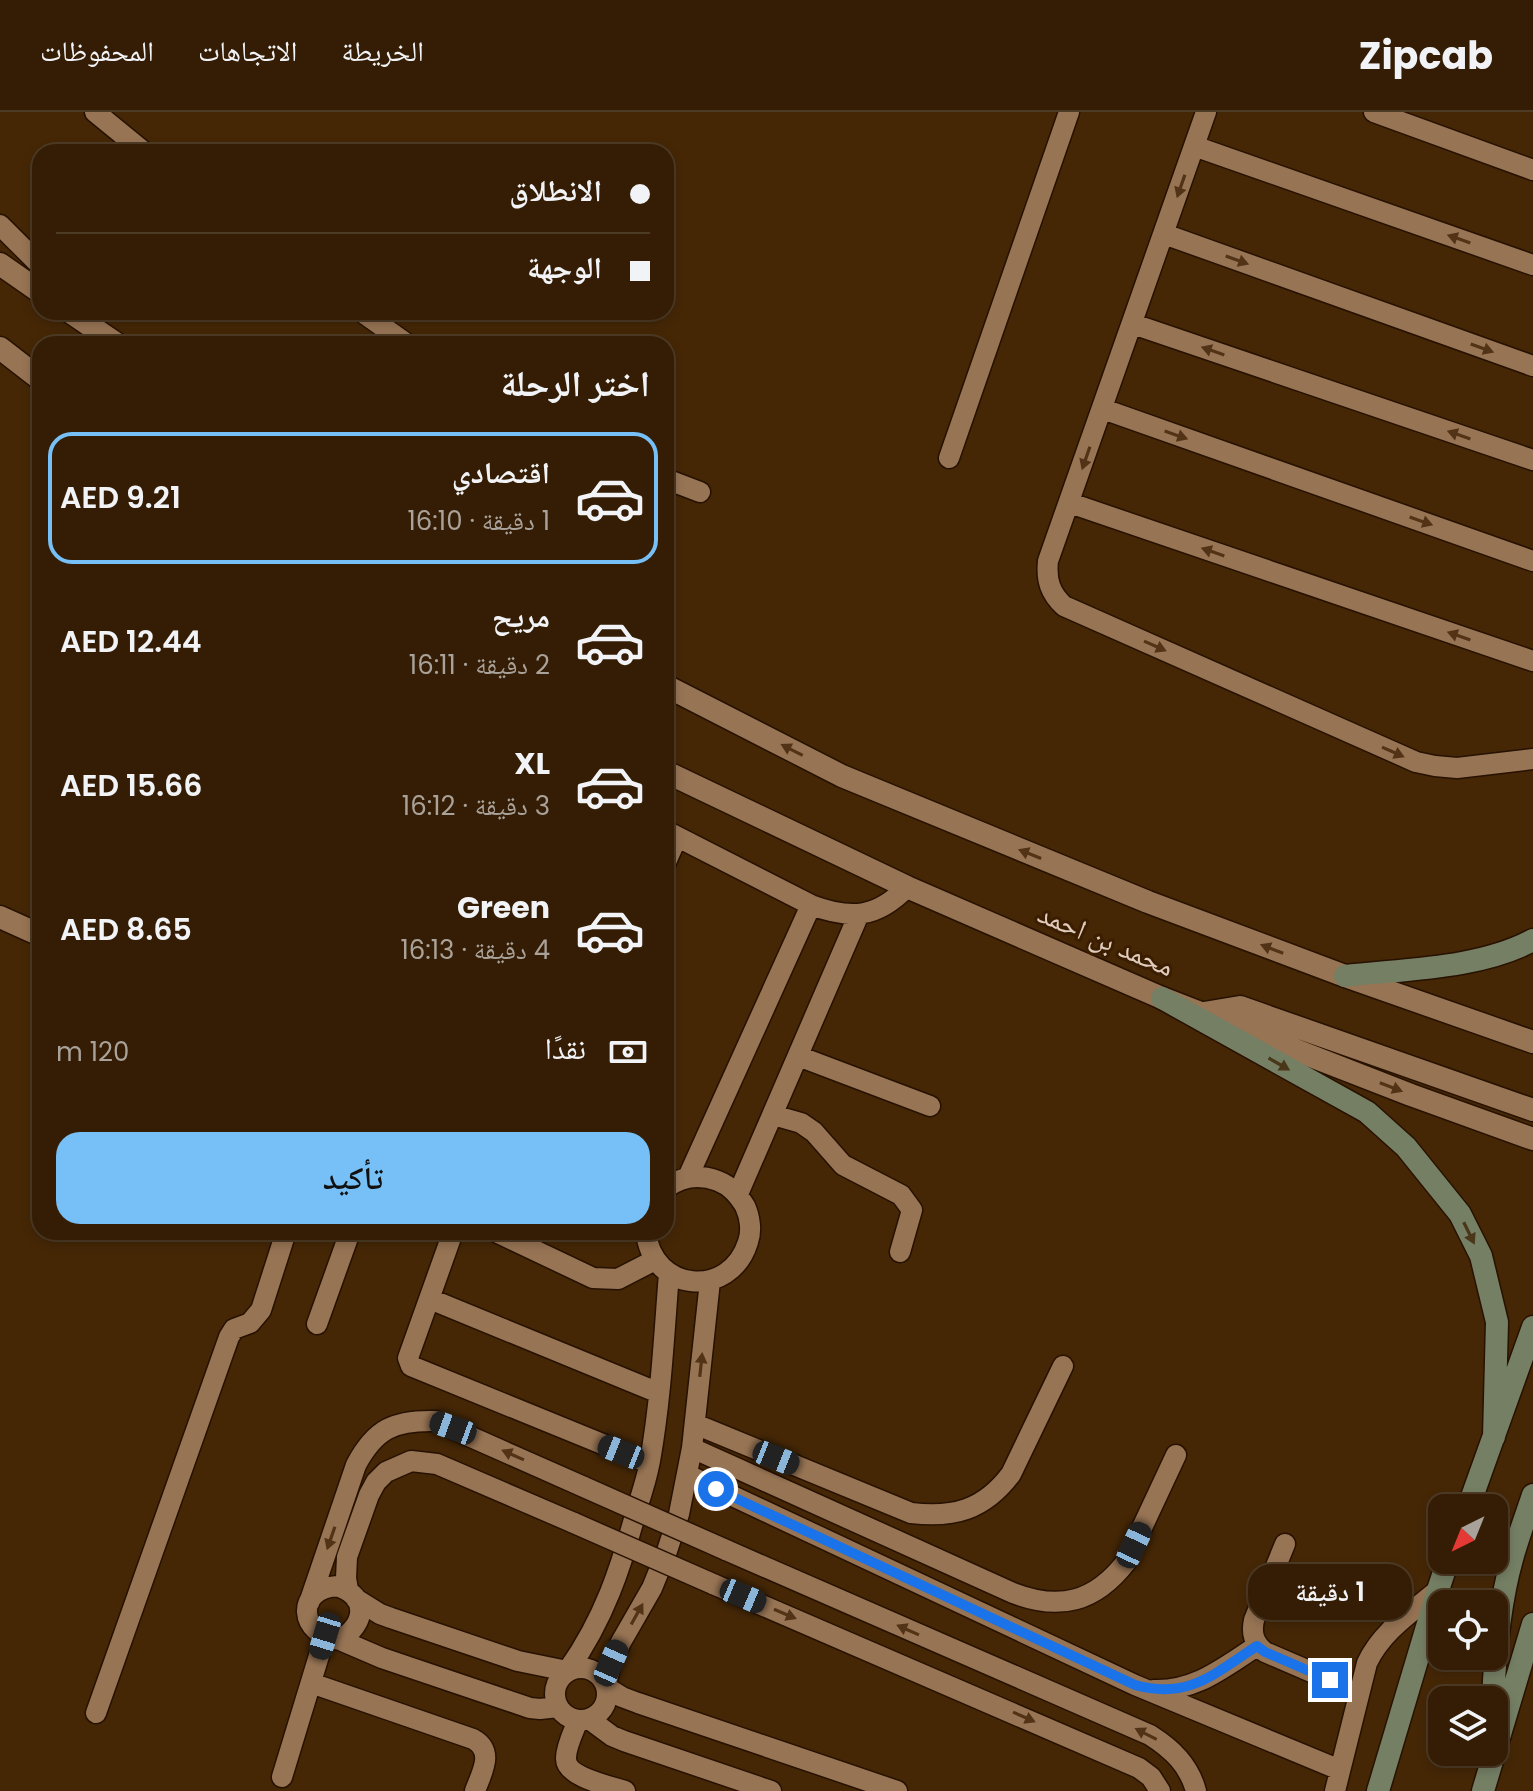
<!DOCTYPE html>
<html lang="ar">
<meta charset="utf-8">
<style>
:root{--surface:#341d04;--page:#3f2a13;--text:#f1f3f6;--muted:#a9a29a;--line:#4e3b26;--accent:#77c0f7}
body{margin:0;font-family:Poppins,"Noto Naskh Arabic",sans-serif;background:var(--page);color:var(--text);direction:rtl;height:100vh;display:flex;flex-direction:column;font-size:30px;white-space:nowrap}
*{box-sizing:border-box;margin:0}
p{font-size:26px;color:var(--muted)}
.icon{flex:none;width:44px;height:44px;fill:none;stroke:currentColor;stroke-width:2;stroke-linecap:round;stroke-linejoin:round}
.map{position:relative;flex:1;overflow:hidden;direction:ltr}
.panel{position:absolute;left:32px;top:224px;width:642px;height:904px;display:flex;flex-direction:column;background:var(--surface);border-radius:24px;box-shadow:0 4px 12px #0003,0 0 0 2px var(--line);direction:rtl}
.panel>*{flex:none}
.hud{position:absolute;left:32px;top:32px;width:642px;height:176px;border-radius:24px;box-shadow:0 4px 12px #0003,0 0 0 2px var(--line);direction:rtl;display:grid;align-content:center;height:176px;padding:0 24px;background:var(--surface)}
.needle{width:52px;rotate:223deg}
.fabs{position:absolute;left:1428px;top:1382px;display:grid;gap:16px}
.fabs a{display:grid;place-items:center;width:80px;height:80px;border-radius:16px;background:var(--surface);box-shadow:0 4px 12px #0003,0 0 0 2px var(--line);font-size:40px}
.end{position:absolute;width:36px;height:36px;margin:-18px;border:10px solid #1a73e8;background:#fff;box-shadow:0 0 0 4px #fff}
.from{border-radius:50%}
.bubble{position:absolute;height:56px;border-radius:24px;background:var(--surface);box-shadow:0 4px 12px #0003,0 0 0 2px var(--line);font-size:26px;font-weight:600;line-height:56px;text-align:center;direction:rtl}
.car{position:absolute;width:24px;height:48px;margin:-24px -12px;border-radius:10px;box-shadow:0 0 6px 2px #0007;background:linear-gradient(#222 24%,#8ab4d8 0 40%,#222 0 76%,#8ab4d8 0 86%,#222 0)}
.hud b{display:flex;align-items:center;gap:28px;height:76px;font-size:30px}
.hud b+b{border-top:2px solid var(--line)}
.hud i{width:20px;height:20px;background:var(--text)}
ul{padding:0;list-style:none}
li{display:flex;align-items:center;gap:24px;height:132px;margin:0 16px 12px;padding:0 8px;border:4px solid transparent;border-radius:24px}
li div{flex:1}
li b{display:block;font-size:30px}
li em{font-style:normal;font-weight:600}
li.on{border-color:var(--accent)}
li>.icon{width:72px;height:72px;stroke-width:1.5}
h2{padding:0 24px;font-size:36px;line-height:96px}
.pay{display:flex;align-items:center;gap:20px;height:88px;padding:0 24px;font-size:30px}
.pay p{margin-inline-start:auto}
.button{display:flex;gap:16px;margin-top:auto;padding:16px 24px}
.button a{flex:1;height:92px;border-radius:24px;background:var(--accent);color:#111;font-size:32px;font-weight:600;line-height:92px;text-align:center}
header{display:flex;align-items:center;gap:48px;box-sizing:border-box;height:112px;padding:0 40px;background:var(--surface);border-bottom:2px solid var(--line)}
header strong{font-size:38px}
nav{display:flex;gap:44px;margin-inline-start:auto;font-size:28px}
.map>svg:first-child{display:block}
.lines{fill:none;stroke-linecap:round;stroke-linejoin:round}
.service-casing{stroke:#271100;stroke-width:23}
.minor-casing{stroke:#271100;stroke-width:25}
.tertiary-casing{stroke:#271100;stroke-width:25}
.secondary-casing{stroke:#271100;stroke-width:25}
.service{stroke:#977454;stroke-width:20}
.minor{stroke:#977454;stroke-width:22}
.tertiary{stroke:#977454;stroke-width:22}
.secondary{stroke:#757f64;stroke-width:22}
.service-bridge-casing{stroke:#271100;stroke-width:23;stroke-linecap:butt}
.service-bridge{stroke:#977454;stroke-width:20}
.oneway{fill:#523315}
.oneway2{fill:#4a3619}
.route{stroke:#1a73e8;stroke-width:10}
.labels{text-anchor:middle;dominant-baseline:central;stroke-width:6;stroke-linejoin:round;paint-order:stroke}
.street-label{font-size:28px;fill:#e1cdbd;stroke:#3b1d00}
</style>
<header>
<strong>Zipcab</strong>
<nav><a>الخريطة</a><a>الاتجاهات</a><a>المحفوظات</a></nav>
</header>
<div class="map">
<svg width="1533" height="1679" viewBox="0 0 1533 1679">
<rect width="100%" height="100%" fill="#452706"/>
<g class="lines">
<defs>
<path id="service" d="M95,0L144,40
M1206,0L1048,449C1046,468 1050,481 1064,494L1416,650L1435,654L1457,656L1533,647
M1374,0L1533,58
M1194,34L1533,153
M0,113L40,153
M1164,122L1533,254
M362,200L407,232
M1133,212L1533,348
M1103,297L1533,449
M949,346L1069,0
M666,367L700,380
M1070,391L1533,549
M666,719L811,793C851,808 877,806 907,775
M666,750L677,725
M798,944L930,994
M773,1003L801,1011L814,1020L843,1053L901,1083L912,1098L900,1140
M688,1065L811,793
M738,1082L859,802
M453,1120L408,1246L411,1254L649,1351
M496,1120L593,1166L618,1167L655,1148
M646,1120C652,1180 730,1188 748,1130C752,1119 750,1105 745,1094C738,1083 731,1074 718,1069C700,1062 682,1064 666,1076
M430,1187L659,1281
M317,1212L350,1120
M695,1312L911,1401C954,1406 984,1398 1011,1362L1063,1254
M692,1336L1013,1481C1060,1499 1095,1490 1126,1450L1176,1343
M688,1363L1135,1573L1340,1658
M1285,1432L1254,1508C1251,1522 1254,1531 1265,1540L1330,1568
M726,1438L1150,1623C1172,1637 1189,1653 1196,1679
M713,1472L1139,1656L1151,1665L1160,1679
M337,1474C369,1485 366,1511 340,1528C298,1523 295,1477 337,1474Z
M348,1478L346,1466L347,1445L369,1383L376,1370L386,1360L411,1349L437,1352L574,1411
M356,1487L380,1502L391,1506L518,1549L567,1559
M309,1491L356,1353C375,1317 394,1308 435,1309L584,1375
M340,1528L382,1546L530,1596L540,1597L558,1595
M555 1582a26 26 0 1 1 52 0a26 26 0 1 1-52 0Z
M568,1558C604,1507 621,1456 637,1396C642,1381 647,1365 650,1349C661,1287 664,1224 669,1161
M311,1571L473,1627C495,1639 482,1660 475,1679
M606,1573L611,1551L621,1530L652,1476L667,1439L679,1402L692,1336L710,1169
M606,1575L622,1585L638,1591L897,1679
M1153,1578C1195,1580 1224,1555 1257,1534
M96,1601L229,1225L234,1217L250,1211L261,1198L286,1120
M589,1607L612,1624L624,1629L771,1679
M578,1608C574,1619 566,1634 566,1646C565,1665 610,1674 625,1679
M282,1665L325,1524
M1335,1679L1367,1551C1382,1519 1412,1500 1438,1478"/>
<path id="minor" d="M0,805L40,823"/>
<path id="tertiary" d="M0,152L40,180
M70,200L117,232
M0,236L40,267
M666,574L842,664L1148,790L1345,864L1533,930
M666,660L907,775L1162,886L1411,983L1533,1027
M1204,901L1240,895L1533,998"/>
<path id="secondary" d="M1345,864C1405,857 1479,857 1533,828
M1162,886L1367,1000L1406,1035L1460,1102L1481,1144L1497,1210L1494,1325
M1468,1396L1533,1215
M1493,1588C1495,1541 1499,1493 1512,1447C1518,1425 1526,1404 1533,1383
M1378,1679L1438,1478L1448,1448
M1483,1679L1533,1512"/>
</defs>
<use href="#service" class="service-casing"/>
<use href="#minor" class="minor-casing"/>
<use href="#tertiary" class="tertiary-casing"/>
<use href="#secondary" class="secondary-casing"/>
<use href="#service" class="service"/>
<use href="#minor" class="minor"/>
<use href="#tertiary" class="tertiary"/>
<use href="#secondary" class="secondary"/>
<defs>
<path id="service-bridge" d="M584,1375L726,1438
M574,1411L713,1472"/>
</defs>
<use href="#service-bridge" class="service-bridge-casing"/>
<use href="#service-bridge" class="service-bridge"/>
</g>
<defs><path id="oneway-solid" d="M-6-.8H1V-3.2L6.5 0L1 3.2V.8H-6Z" transform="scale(2)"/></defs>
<g class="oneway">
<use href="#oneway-solid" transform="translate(1181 74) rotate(109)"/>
<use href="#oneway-solid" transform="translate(1459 127) rotate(-161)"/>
<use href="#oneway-solid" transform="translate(1237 148) rotate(20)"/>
<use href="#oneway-solid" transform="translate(1482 236) rotate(20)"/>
<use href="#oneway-solid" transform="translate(1213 239) rotate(-161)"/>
<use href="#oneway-solid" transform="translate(1176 323) rotate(19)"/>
<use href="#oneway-solid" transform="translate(1459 323) rotate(-161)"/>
<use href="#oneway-solid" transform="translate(1086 346) rotate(109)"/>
<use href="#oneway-solid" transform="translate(1421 409) rotate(19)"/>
<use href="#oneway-solid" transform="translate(1213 440) rotate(-161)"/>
<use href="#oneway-solid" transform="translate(1459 524) rotate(-161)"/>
<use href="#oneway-solid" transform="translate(1155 534) rotate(24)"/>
<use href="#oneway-solid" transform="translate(792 638) rotate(-153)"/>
<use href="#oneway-solid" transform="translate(1393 640) rotate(24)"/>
<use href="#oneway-solid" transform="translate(1030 742) rotate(-158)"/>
<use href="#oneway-solid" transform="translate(1272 837) rotate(-159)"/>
<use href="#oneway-solid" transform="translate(1391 975) rotate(21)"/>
<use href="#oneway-solid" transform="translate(701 1253) rotate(-84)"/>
<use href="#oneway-solid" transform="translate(513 1343) rotate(-156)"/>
<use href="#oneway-solid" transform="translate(331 1426) rotate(109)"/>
<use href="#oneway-solid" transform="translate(637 1502) rotate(-61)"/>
<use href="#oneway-solid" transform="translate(785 1502) rotate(23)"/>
<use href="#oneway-solid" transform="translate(908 1518) rotate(-156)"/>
<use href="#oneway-solid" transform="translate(1024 1605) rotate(24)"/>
<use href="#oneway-solid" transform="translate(1146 1622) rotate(-153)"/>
</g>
<g class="oneway2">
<use href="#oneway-solid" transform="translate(1279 952) rotate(30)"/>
<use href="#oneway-solid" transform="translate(1469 1121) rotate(64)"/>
</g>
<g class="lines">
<path class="route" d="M716,1377L1135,1573C1189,1588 1215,1561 1257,1534L1265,1540L1330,1568"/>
</g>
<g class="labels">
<g class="street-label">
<text transform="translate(1106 828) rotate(23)">محمد بن احمد</text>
</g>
</g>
</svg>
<div class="fabs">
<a><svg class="needle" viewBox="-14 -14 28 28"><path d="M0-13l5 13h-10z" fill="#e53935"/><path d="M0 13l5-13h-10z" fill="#a9a29a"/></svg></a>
<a><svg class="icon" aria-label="locate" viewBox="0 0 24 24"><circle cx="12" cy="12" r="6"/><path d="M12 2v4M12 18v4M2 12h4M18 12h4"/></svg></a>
<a><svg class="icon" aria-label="layers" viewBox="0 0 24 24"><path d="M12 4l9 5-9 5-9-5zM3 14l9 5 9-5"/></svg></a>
</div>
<i class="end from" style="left:716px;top:1377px"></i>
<i class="end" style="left:1330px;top:1568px"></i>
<div class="bubble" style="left:1248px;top:1452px;width:164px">1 دقيقة</div>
<i class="car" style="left:453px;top:1316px;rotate:290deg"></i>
<i class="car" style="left:621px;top:1340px;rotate:292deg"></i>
<i class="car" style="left:776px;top:1346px;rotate:112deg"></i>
<i class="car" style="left:1134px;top:1433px;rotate:25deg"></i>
<i class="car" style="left:743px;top:1484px;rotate:113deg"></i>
<i class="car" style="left:325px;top:1524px;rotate:197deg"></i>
<i class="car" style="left:611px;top:1551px;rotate:24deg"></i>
<div class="hud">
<b><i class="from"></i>الانطلاق</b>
<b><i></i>الوجهة</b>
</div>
<section class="panel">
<h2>اختر الرحلة</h2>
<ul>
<li class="on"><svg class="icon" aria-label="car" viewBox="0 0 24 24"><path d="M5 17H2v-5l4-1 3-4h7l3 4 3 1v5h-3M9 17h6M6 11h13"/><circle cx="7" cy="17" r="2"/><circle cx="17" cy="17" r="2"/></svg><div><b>اقتصادي</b><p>1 دقيقة · 16:10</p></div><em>AED 9.21</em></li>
<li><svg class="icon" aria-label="car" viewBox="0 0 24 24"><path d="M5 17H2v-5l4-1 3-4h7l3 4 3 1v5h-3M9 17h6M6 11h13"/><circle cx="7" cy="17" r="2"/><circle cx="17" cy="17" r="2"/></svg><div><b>مريح</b><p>2 دقيقة · 16:11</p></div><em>AED 12.44</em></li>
<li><svg class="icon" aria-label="car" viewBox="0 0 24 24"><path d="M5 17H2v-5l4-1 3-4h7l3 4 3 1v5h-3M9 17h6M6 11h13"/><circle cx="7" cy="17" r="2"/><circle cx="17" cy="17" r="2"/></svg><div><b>XL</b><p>3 دقيقة · 16:12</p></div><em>AED 15.66</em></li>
<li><svg class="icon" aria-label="car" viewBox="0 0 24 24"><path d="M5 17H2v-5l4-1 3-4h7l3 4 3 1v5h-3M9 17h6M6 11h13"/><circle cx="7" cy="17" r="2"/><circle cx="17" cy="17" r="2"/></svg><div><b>Green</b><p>4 دقيقة · 16:13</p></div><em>AED 8.65</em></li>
</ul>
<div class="pay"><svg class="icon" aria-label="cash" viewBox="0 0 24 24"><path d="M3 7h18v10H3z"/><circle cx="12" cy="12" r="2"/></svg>نقدًا<p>120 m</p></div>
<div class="button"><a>تأكيد</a></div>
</section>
</div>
